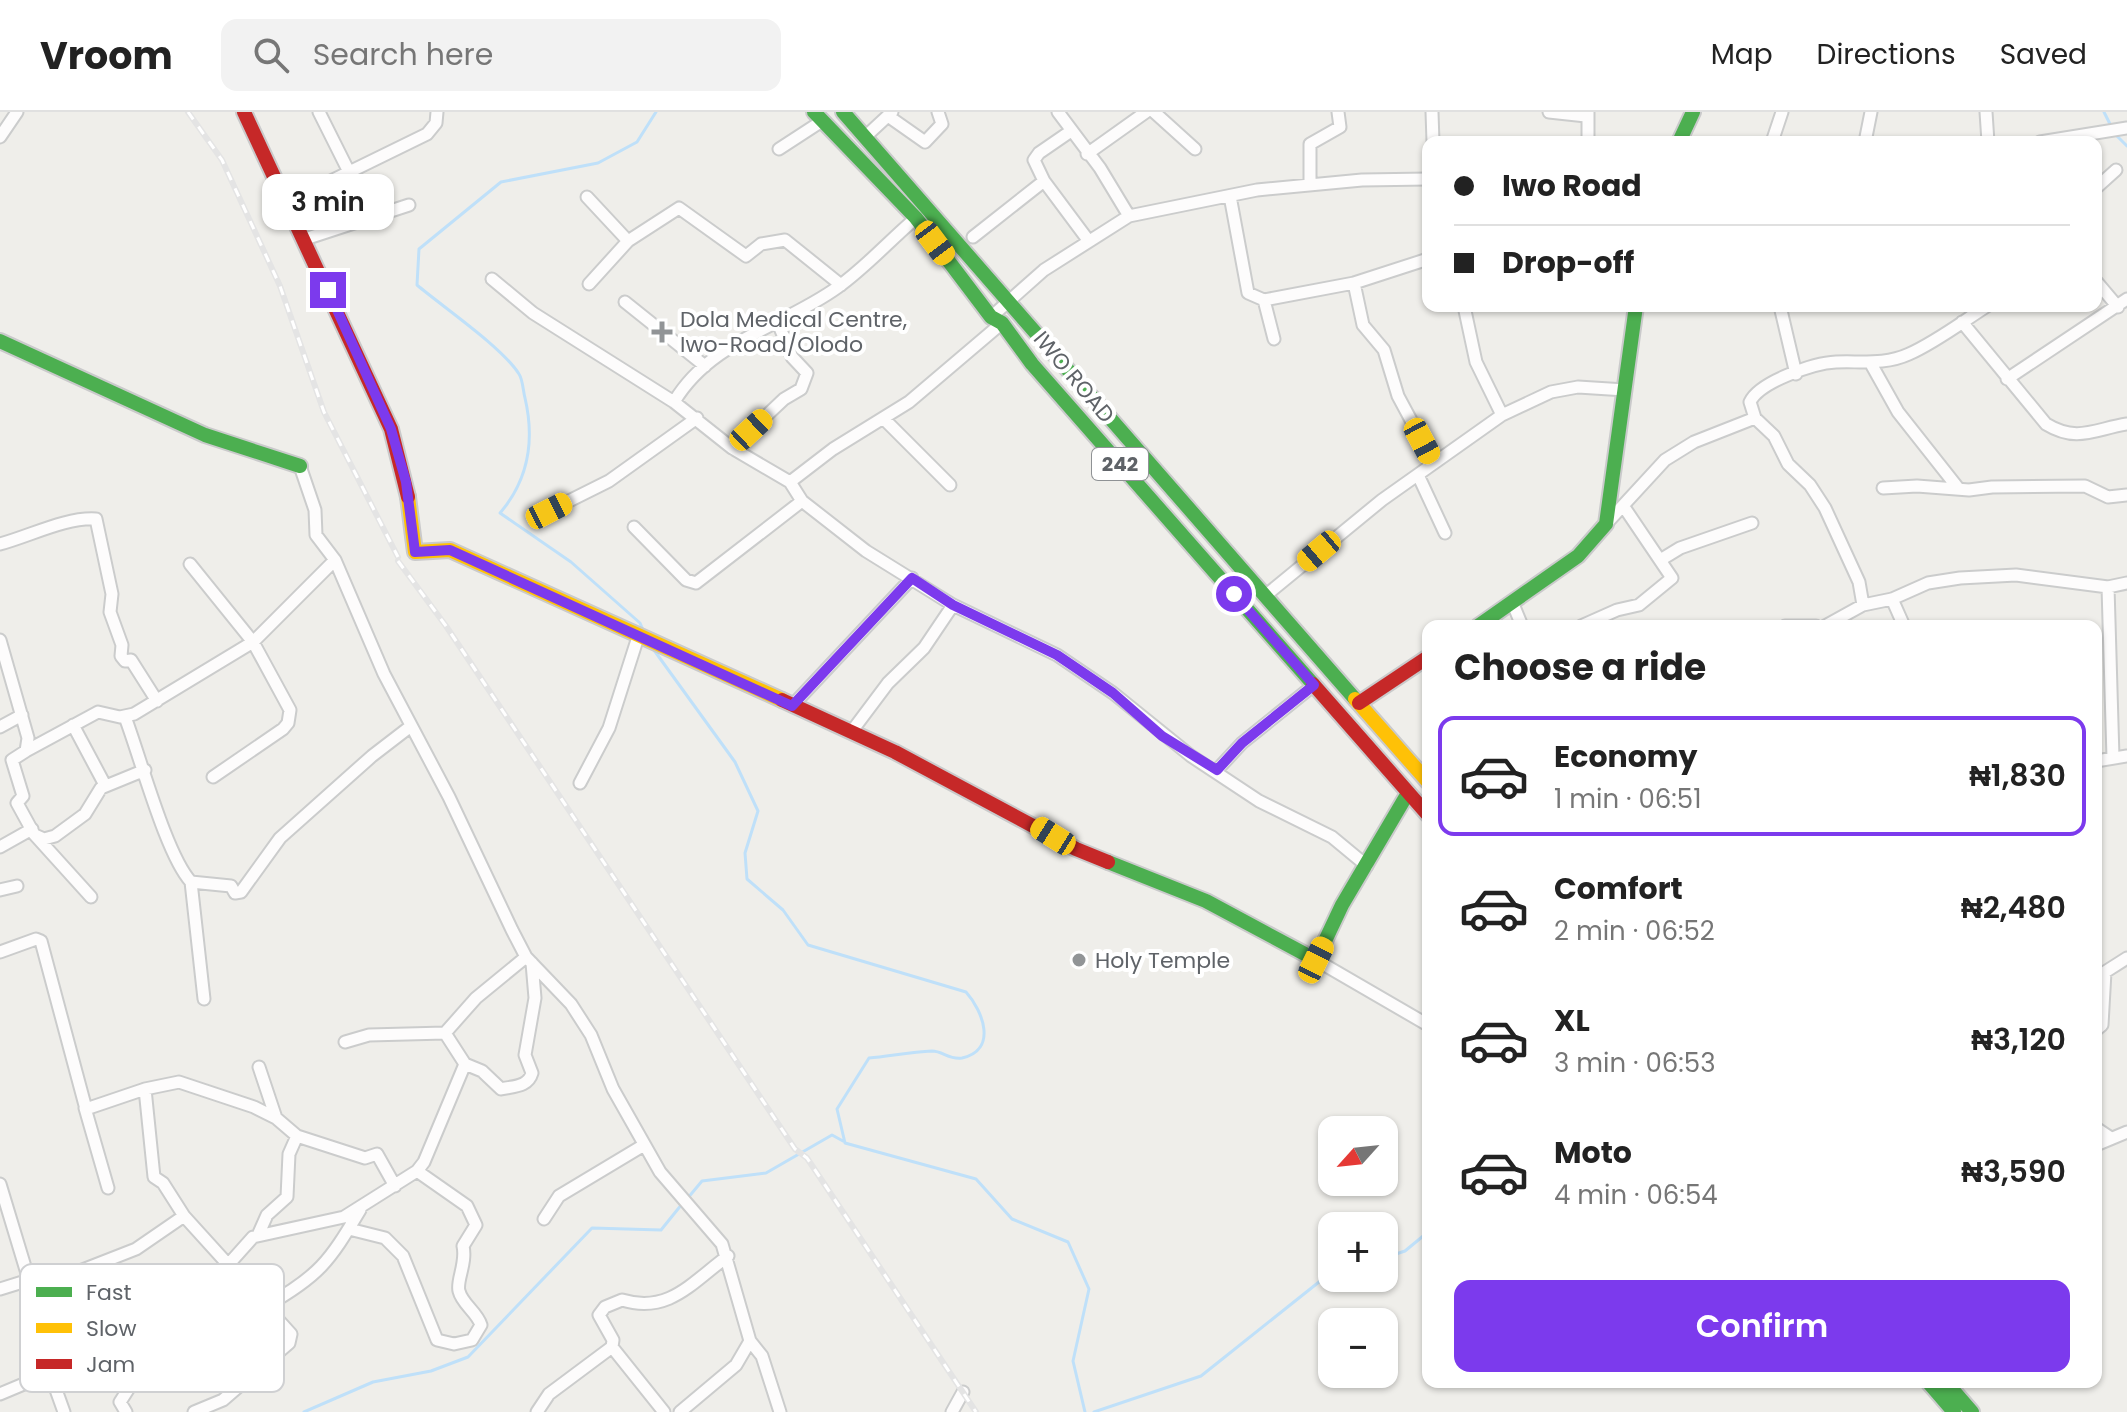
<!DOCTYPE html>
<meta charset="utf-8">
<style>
:root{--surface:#fff;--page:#f2f2f2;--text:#222;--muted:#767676;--line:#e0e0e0;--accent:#7c3aed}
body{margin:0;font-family:Poppins,sans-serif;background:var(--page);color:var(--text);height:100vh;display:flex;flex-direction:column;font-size:30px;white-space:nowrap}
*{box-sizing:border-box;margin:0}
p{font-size:26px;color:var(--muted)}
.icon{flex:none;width:44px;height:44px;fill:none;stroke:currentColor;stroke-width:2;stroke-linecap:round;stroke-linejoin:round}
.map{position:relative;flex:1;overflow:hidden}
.drawer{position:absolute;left:1422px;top:508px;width:680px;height:768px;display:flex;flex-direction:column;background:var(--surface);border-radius:16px;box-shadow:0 2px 6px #0004}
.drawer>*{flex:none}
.top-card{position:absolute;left:1422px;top:24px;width:680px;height:176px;border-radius:16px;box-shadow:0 2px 6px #0004;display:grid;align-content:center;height:176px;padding:0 32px;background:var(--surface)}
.needle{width:52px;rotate:243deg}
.buttons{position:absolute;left:1318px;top:1004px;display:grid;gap:16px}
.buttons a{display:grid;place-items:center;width:80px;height:80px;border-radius:16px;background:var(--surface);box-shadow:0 2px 6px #0004;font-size:40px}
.end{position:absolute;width:36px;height:36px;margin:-18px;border:10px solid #7c3aed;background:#fff;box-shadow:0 0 0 4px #fff}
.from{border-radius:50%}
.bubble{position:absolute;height:56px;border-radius:16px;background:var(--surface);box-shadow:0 2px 6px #0004;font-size:26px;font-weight:600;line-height:56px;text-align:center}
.car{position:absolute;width:24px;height:48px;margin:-24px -12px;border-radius:10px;box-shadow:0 0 6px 2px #0007;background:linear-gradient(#f5c518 24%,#345 0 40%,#f5c518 0 76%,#345 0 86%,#f5c518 0)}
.top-card b{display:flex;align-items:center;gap:28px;height:76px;font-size:30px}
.top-card b+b{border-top:2px solid var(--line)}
.top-card i{width:20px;height:20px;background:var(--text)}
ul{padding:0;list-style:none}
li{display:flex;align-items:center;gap:24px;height:120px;margin:0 16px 12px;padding:0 16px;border:4px solid transparent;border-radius:16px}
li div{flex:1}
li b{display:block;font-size:30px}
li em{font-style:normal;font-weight:600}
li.active{border-color:var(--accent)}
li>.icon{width:72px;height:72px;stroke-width:1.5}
h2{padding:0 32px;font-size:36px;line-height:96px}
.action{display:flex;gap:16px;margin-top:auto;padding:16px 32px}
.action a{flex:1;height:92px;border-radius:16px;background:var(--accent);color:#fff;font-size:32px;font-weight:600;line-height:92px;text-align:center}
header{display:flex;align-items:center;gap:48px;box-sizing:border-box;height:112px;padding:0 40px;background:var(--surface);border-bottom:2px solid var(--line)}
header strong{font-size:38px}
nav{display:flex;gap:44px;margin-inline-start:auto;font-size:28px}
.search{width:560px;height:72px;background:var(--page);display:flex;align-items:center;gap:20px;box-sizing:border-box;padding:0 28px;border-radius:16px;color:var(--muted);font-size:30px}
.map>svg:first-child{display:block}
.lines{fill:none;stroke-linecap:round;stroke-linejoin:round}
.stream{stroke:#bfe0f9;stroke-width:3}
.street-casing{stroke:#cbcccc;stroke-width:15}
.fast-casing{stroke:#cacacb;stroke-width:18}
.slow-casing{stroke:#cacacb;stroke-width:18}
.jam-casing{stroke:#cacacb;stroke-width:18}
.street{stroke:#fdfcfc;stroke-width:11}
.fast{stroke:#4caf50;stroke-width:14}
.slow{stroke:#ffc107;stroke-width:14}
.jam{stroke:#c62828;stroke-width:14}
.rail-casing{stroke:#e4e4e4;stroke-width:6}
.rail{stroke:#fff;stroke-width:3;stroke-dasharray:9;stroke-linecap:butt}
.route{stroke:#7c3aed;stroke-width:10}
.poi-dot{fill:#919496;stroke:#fff;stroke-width:3}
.labels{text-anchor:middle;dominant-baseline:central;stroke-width:8;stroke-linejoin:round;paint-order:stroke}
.shield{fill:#fff;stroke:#8f9295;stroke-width:2}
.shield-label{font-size:20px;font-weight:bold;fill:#5f6368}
.poi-label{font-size:22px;fill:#5f6368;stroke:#fff;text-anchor:start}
.street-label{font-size:22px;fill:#5f6368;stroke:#fff}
.key{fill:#fff;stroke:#cfd0d2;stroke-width:2}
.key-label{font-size:22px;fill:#5f6368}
</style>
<header>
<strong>Vroom</strong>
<div class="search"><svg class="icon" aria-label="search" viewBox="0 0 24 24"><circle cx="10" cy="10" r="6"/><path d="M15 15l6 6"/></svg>Search here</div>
<nav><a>Map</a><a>Directions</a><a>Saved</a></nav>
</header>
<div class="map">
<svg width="2127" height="1300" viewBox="0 0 2127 1300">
<rect width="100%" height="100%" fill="#efeeea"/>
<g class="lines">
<path class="stream" d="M2104,0L2112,16
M2116,23L2127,34
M644,520L640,511L571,450L500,401C529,367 535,329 525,286C523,279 523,268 519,262C502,235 443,195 417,173L419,137L501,70L598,51L637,30L656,0
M651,534L735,650L758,699L745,741L747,767L783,798L808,833L966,880C983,899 998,938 962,946C949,948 943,939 932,939C911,940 890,944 869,946L837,997L845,1031L976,1067L1012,1107L1068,1130L1089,1177L1073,1249L1085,1300
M687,1087L702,1069L766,1061L832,1023L843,1029
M1384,1146L1405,1139L1428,1120
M304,1300L373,1270L431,1259L468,1245L592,1116L661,1118L682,1092
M1094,1300L1201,1264L1324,1166L1332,1163"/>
<defs>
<path id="street" d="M319,0L348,58
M1058,0L1100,56L1129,104
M1154,0L1195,37
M1432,0L1433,30
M1549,0L1586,4
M1588,0V30
M1986,0L1988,30
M888,4L925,30L942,12L938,0
M1071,19L1039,41L1034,48L1044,69L1088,128
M0,25L17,0
M865,25L892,0
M1772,30L1782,0
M1865,30L1871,0
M2040,30L2127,16
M779,37L822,9
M1087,42L1146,0
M1310,71V32L1340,15L1338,0
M2096,76L2116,58
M1230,84L1248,181L1264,188L1274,227
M587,85L628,129
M288,90L427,22L436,11L437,0
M973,125L1044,69
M305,127L409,93
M492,167L533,201L674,290L732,336L790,370L802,389L866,439L953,493L1057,543L1113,581L1191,644L1259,689L1332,725L1367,754
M2096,169L2118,195
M1354,171L1363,213L1384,238L1398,284L1434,351
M589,172L628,129L679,96L746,144L761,132L785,128L841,173
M1264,188L1354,171L1428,147
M625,190L705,254
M1464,194L1476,250L1502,303
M1780,194L1796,262
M991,205L1044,158L1129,104L1257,78L1362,68L1428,67
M1962,210L2046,312C2077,331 2095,317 2127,312
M1870,250L1898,300L1958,376
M2007,267L2127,187
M674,290C711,228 783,215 838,175C866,155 890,128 916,106
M884,307L950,373
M732,336L784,287L801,277L807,261L792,245L778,211
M300,354L315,398L316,423L335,448L384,562L449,685L512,818L526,845L571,892L591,923L613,977L660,1060L722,1132L750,1229L762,1244L780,1300
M1418,363L1445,421
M790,370L833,337L909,290L1002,211
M1883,376L1917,374L1969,378L1992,375L2085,374L2108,385L2127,383
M549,399L609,369L697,306
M1606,412L1665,348L1694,330L1755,306
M634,415L686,468L696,471L802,389
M0,432C30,424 66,405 96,407L112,482L110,500L122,533L121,544L125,549L131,548L157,589
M1662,447L1680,436L1752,411
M190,452L253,530L290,598L288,611L283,617L213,665
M2108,475L2113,646
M1265,484L1382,388L1502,303L1551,280L1578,275L1625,278
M1892,487L1904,514
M1513,492L1522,514
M1863,493L1859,470L1825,396L1810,373L1788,352L1774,324L1755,306L1750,290C1759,270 1814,251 1836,250C1861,249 1885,253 1909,242C1936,230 1962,210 1987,194
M1581,514L1617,498L1639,493L1672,466L1624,395
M1785,514H1816
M1825,514L1863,493L1892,487L1928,471L1960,466L2016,463L2108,475L2127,471
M0,528L28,626L26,639L12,648L23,684L17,691L34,722L91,785
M792,594L912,466
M125,605C140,644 166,743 191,770L231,774L235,781L241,780L280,726L372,644L411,614
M73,613L105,673
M0,615L22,603
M852,619L888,571L924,536L953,493
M26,639L98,600L120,605L134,602L253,530L335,448
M2096,649L2127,644
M1217,658L1242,631L1314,573
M580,671L609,616L638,525
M35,723L44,727L55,724L85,702L101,676L145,658
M0,735L32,717
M191,770L204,887
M0,778L17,774
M0,840L36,827L41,829L86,997L145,977L179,970L254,995L276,1006L297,1024L365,1046L377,1042L395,1074
M1316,848L1428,913
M2096,918L2102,913L2105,860L2127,846
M345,930L369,923L445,921
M465,952L482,959L501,977C514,974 528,975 532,961L525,943L535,886L532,851
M259,955L276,1006
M145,977L154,1065L163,1071L184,1104L291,1222L289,1231L223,1288L194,1300
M85,996L108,1076
M2096,1016L2111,1026
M2096,1033L2127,1020
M0,1072L29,1168L0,1177
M544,1107L559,1084L644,1033
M349,1117L385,1126L403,1144L437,1228L454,1232L472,1228L481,1213C477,1200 462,1192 459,1179C456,1169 467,1151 463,1134L476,1113L467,1094L417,1059
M259,1121L267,1103L287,1085L289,1042L297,1024
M72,1162L136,1137L184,1104
M29,1168L72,1162L129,1232L146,1237
M266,1194C319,1164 329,1150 360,1098
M612,1235L664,1300
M0,1282L50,1261
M64,1300L50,1261L64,1252L129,1232
M126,1300L120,1290L147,1248L146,1237L173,1220L194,1200L220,1162L253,1125L344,1105L417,1059L424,1050L465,952L445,921L476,886L526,845
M537,1300L549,1282L612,1235L613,1228L599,1203L605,1195L622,1188C669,1202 691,1171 728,1144
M680,1300L736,1253L750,1229
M952,1300L963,1280"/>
<path id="fast" d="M814,0L916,106L991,205L1002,211L1032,252L1313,572
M843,0L1355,587
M1679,30L1693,0
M0,229L205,323L300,354
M1478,514L1578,444L1606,412L1636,194
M1108,750L1206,789L1316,848L1342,793L1408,681
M1928,1270L1954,1300
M1946,1270L1972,1300"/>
<path id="slow" d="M408,385L415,440L450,438L782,588
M1355,587L1428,670"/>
<path id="jam" d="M244,0L391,317L408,385
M1313,572L1428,703
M782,588L895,640L1076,737L1108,750
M1359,591L1428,545"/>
</defs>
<use href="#street" class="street-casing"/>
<use href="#fast" class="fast-casing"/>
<use href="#slow" class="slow-casing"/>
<use href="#jam" class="jam-casing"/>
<use href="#street" class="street"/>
<use href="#fast" class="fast"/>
<use href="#slow" class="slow"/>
<use href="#jam" class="jam"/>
<defs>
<path id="rail" d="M188,0L222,48L280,174L324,300L398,445
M398,449L446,514L795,1037L807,1046L976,1300"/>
</defs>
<use href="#rail" class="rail-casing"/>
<use href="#rail" class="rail"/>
</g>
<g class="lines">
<path class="route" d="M328,178L391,317L406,370L415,440L450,438L792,594L912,466L953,493L1057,543L1113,581L1162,624L1217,658L1242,631L1314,573L1234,482"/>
</g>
<g class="poi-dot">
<path d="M658 208h8v8h8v8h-8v8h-8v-8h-8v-8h8z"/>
<circle cx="1079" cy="848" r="8"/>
</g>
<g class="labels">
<rect class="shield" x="1092" y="336" width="56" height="32" rx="6"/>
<g class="shield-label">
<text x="1120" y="352">242</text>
</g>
<g class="poi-label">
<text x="680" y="207">Dola Medical Centre,<tspan x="680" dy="25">Iwo-Road/Olodo</tspan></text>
<text x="1095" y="848">Holy Temple</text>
</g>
<g class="street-label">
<text transform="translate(1074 265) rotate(50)">IWO ROAD</text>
</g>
</g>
<rect x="20" y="1152" width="264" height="128" rx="12" class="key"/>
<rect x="36" y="1175" width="36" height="10" fill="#4caf50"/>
<rect x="36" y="1211" width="36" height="10" fill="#ffc107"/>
<rect x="36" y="1247" width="36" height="10" fill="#c62828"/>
<g class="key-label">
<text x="86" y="1188">Fast</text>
<text x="86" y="1224">Slow</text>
<text x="86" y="1260">Jam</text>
</g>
</svg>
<div class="buttons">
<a><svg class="needle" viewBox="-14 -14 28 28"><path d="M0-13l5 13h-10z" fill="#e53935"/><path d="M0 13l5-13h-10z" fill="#767676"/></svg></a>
<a>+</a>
<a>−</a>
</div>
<i class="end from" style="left:1234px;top:482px"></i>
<i class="end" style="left:328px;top:178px"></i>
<div class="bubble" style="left:262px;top:62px;width:132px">3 min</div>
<i class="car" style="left:935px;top:131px;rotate:143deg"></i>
<i class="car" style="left:751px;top:318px;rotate:47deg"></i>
<i class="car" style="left:1422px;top:329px;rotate:152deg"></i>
<i class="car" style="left:549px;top:399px;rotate:63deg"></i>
<i class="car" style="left:1319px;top:439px;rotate:230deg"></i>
<i class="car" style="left:1053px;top:724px;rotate:302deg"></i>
<i class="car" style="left:1316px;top:848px;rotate:26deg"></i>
<div class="top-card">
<b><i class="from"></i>Iwo Road</b>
<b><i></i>Drop-off</b>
</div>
<section class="drawer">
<h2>Choose a ride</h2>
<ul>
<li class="active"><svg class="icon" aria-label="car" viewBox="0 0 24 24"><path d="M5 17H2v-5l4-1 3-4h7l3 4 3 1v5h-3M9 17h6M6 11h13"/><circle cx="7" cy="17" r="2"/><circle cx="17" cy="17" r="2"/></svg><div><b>Economy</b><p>1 min · 06:51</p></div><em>₦1,830</em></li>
<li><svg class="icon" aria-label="car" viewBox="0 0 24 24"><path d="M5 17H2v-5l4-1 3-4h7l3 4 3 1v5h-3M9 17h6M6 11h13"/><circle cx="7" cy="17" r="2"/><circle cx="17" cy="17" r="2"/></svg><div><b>Comfort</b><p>2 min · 06:52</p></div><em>₦2,480</em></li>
<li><svg class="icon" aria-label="car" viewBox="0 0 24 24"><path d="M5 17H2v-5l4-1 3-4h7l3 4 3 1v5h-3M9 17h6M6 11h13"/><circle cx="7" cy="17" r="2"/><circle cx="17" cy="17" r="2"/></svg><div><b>XL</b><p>3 min · 06:53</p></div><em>₦3,120</em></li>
<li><svg class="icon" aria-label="car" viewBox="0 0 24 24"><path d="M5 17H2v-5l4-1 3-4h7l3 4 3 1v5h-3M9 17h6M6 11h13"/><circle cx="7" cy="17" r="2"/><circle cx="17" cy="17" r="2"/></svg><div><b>Moto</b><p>4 min · 06:54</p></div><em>₦3,590</em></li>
</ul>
<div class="action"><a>Confirm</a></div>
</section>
</div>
